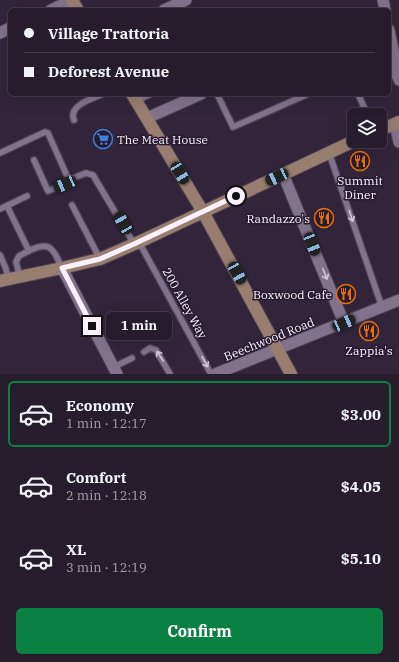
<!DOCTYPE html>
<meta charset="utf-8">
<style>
:root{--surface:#261c2c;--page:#2e2534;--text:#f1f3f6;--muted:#a4a1a9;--line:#423a48;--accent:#0b8043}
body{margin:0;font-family:"IBM Plex Serif",serif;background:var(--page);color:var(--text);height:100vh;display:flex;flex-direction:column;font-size:15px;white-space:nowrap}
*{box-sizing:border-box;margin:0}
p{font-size:13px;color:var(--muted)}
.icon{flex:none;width:22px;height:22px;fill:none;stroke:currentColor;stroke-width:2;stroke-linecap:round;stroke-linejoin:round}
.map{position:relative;height:374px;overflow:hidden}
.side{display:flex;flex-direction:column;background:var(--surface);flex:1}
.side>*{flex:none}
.top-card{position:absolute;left:8px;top:8px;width:383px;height:88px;border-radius:6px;box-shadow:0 4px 16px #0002,0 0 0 1px var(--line);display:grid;align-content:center;height:88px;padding:0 16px;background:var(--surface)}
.fabs{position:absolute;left:347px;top:108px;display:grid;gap:8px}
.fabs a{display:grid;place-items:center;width:40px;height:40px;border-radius:6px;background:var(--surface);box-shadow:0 4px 16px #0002,0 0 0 1px var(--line);font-size:20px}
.end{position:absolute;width:18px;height:18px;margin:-9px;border:5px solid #f9f2fd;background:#111;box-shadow:0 0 0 2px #111}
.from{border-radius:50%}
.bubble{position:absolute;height:28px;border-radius:6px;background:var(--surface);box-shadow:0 4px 16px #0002,0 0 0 1px var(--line);font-size:13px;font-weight:700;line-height:28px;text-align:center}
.car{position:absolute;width:12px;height:24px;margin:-12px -6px;border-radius:5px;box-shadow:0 0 3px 1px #0007;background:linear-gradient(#222 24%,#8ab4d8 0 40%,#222 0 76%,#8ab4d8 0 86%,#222 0)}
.top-card b{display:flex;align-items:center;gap:14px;height:38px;font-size:15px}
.top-card b+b{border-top:1px solid var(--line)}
.top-card i{width:10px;height:10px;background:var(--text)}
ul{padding:7px 0 0;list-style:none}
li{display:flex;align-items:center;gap:12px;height:66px;margin:0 8px 6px;padding:0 8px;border:2px solid transparent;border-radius:6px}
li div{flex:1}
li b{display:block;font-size:15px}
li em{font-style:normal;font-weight:700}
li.selected{border-color:var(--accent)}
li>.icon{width:36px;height:36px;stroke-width:1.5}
.cta{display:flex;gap:8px;margin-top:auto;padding:8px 16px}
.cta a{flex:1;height:46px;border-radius:6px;background:var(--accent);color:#fff;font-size:16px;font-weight:700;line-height:46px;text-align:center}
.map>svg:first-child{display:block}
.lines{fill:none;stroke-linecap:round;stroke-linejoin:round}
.lane-casing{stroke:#504456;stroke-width:8}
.street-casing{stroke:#504456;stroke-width:13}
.secondary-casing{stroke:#504456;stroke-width:14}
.lane{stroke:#82738c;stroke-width:5.5}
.street{stroke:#82738c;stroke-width:11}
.secondary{stroke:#977e71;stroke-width:12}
.oneway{stroke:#cfc6d5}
.route{stroke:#f9f2fd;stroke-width:5}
.labels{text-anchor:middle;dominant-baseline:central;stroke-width:3;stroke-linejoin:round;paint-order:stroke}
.poi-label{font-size:12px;fill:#f9f2fd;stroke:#281b30}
.street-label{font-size:12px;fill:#f9f2fd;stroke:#281b30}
</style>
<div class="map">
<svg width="399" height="374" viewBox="0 0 399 374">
<rect width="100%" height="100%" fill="#32253a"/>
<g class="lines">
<defs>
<path id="lane" d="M389,77L398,74
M217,94L233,127L308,94
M358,94L364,107
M136,101L151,94
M74,120C68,105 92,99 103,94
M0,153L45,132L48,133L67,176L71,179L86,173L93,175L134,244
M329,153L382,307
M34,160L48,191L65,184L71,179
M72,205L100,259
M7,206L29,251
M0,209L27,196
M139,242L211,374
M0,255L6,269L8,279
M20,277L16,262L19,256C27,252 44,241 51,249C56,253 59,262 62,268
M144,352L150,348L156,350L170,374
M114,367L132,358"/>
<path id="street" d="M383,0L385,10
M51,10L72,0
M164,10L186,0
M389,30L399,80
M0,33L10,28
M147,118L201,94
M395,124L399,142
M283,174L344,323
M62,268L117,374
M215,374L399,300"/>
<path id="secondary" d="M72,0L78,10
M132,94L203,212L291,374
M380,130L399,122
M0,281L62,268L100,259L139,242L354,141"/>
</defs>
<use href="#lane" class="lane-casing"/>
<use href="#street" class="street-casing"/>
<use href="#secondary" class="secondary-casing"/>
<use href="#lane" class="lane"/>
<use href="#street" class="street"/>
<use href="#secondary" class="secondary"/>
</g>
<defs><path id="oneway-shaft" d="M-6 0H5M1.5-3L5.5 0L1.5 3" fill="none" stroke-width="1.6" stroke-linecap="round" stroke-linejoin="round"/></defs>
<g class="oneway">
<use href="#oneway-shaft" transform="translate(351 216) rotate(71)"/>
<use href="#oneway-shaft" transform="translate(325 274) rotate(68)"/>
<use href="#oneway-shaft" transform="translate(160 356) rotate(-123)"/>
<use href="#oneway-shaft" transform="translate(205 362) rotate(61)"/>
</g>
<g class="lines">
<path class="route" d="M92,326L62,268L100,259L134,244L236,196"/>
</g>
<defs>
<symbol id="supermarket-ring" viewBox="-11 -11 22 22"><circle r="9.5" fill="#281b30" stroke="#3f7fe0" stroke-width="1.5"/><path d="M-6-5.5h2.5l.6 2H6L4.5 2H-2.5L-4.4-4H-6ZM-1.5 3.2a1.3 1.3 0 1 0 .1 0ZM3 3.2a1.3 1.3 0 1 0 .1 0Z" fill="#3f7fe0"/></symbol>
<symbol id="restaurant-ring" viewBox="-11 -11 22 22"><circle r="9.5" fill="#281b30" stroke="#e8710a" stroke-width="1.5"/><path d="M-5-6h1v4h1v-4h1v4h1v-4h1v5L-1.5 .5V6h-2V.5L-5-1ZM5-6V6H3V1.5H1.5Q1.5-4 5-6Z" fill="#e8710a"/></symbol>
</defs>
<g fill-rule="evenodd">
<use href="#supermarket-ring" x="92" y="128" width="22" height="22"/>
<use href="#restaurant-ring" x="349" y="150" width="22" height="22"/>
<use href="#restaurant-ring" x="313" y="207" width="22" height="22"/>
<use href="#restaurant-ring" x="335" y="283" width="22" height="22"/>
<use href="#restaurant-ring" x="358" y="320" width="22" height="22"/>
</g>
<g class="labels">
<g class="poi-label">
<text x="117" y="139" text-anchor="start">The Meat House</text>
<text x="360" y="180">Summit<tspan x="360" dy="14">Diner</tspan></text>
<text x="310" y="218" text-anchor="end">Randazzo's</text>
<text x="332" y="294" text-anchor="end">Boxwood Cafe</text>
<text x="369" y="350">Zappia's</text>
</g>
<g class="street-label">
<text transform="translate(185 303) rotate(61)">200 Alley Way</text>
<text transform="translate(269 339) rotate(-22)">Beechwood Road</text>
</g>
</g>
</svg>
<div class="fabs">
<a><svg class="icon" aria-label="layers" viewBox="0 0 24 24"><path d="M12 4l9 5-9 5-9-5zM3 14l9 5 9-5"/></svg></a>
</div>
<i class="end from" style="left:236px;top:196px"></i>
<i class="end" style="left:92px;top:326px"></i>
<div class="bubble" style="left:106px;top:312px;width:66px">1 min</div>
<i class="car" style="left:180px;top:173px;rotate:149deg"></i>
<i class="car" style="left:277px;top:177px;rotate:245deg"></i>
<i class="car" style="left:65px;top:184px;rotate:247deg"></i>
<i class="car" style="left:123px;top:223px;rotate:330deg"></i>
<i class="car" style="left:312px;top:244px;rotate:158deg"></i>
<i class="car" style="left:237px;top:273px;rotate:151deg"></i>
<i class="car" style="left:344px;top:323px;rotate:67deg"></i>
<div class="top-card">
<b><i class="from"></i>Village Trattoria</b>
<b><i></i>Deforest Avenue</b>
</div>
</div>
<section class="side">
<ul>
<li class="selected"><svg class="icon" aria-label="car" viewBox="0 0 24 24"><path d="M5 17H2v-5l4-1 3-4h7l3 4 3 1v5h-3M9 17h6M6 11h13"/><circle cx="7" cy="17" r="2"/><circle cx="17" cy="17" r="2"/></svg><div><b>Economy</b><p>1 min · 12:17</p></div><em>$3.00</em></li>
<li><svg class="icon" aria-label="car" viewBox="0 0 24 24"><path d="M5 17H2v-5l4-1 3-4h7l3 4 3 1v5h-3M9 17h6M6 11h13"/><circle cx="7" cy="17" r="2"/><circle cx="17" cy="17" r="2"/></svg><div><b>Comfort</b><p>2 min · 12:18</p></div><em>$4.05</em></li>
<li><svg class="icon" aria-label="car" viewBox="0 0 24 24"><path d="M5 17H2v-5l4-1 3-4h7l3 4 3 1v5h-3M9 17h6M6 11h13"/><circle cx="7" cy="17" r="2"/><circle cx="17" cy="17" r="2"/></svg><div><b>XL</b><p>3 min · 12:19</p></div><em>$5.10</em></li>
</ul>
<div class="cta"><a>Confirm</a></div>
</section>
